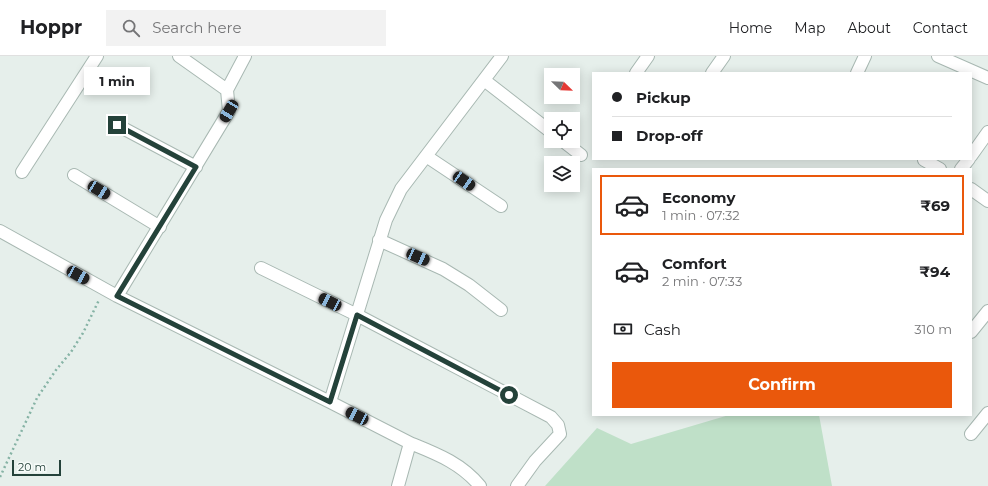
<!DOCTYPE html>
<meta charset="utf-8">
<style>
:root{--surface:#fff;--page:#f2f2f2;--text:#202124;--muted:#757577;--line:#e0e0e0;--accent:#ea580c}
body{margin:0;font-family:Montserrat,sans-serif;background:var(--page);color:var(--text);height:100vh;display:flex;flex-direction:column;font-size:15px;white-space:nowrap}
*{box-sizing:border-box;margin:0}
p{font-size:13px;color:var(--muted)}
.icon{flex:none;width:22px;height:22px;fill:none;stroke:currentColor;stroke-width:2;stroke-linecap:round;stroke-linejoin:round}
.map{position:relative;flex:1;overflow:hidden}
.details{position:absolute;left:592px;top:112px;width:380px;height:248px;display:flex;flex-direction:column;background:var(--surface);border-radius:0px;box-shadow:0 2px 10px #0003}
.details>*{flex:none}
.guide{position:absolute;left:592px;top:16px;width:380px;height:88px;border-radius:0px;box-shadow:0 2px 10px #0003;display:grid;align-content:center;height:88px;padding:0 20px;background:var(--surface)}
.needle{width:26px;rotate:113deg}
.controls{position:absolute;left:544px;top:12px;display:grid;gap:8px}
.controls a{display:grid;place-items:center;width:36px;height:36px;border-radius:0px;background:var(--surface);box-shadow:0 2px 10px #0003;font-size:20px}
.scale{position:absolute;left:12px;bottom:10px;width:49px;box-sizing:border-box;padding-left:4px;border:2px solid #24423a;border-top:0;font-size:11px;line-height:14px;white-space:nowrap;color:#24423a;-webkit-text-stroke:3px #f7fbf9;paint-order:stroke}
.end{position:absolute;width:18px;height:18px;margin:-9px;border:5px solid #24423a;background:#fff;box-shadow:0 0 0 2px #fff}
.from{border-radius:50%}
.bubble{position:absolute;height:28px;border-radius:0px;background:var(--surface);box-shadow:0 2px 10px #0003;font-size:13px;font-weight:700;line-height:28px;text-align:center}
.car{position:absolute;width:12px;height:24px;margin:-12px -6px;border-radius:5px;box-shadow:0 0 3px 1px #0007;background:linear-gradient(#222 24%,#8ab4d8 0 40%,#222 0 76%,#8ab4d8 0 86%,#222 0)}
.guide b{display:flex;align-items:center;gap:14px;height:38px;font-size:15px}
.guide b+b{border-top:1px solid var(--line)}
.guide i{width:10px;height:10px;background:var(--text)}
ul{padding:7px 0 0;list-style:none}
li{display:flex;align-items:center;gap:12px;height:60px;margin:0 8px 6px;padding:0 12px;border:2px solid transparent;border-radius:0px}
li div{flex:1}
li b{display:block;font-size:15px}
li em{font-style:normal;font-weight:700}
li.current{border-color:var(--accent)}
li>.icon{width:36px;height:36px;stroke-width:1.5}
.pay{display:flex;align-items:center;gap:10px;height:44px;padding:0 20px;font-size:15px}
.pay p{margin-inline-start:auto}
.button{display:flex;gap:8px;margin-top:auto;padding:8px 20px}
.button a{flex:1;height:46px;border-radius:0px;background:var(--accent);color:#fff;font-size:16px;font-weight:700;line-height:46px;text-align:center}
header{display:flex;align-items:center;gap:24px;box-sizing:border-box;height:56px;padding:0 20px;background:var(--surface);border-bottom:1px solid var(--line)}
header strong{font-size:19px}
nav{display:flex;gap:22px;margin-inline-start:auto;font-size:14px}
.search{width:280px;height:36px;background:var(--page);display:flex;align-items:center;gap:10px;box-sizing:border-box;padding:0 14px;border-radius:0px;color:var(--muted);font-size:15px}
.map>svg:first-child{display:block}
.green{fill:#bfe0c8}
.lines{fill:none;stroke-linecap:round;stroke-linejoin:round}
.minor-casing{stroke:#a8b8b2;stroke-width:14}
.path{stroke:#86b3a5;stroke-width:2.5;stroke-dasharray:2 3;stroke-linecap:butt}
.minor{stroke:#fff;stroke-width:12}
.route{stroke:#24423a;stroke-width:5}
</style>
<header>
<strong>Hoppr</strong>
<div class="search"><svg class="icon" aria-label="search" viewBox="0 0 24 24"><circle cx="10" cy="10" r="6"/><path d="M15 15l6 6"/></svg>Search here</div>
<nav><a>Home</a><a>Map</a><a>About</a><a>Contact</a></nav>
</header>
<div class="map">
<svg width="988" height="430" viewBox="0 0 988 430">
<rect width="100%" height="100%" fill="#e6efeb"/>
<path class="green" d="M729,359H819L832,430H545L597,372L631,388Z"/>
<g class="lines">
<defs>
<path id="minor" d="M179,0L227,34L229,55L117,240L330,346L410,387L398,430
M938,0L988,22
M636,17L648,0
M712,17L724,0
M857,17L865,0
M484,24L551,76
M227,34L245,0
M117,69L196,111
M563,85L581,99
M426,100L501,150
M971,100L988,76
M924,104L940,113
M961,113L969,103
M22,116L97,0
M74,119L160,171
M971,133L988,145
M0,175L117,240
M379,184L443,213L469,229L501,254
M261,212L357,259L551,361L558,369L560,378L535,405L517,430
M971,276L988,255
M330,346L386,164L401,133L502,0
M971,378L988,357
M410,387C437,398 461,407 480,430"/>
</defs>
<use href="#minor" class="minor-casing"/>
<path class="path" d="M0,421L37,342L56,314L71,296L83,277L99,244"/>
<use href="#minor" class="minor"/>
</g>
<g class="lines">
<path class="route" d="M117,69L196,111L117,240L330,346L357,259L509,339"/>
</g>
</svg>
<div class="controls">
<a><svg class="needle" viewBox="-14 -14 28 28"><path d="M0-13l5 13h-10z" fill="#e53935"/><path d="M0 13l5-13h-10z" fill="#757577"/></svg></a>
<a><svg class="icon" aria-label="locate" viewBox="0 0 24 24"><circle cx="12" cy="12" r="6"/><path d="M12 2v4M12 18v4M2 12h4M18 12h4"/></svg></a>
<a><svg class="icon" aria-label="layers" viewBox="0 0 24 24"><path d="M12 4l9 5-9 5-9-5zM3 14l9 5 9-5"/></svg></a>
</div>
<div class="scale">20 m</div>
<i class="end from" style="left:509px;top:339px"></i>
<i class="end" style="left:117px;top:69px"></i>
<div class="bubble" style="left:84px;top:11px;width:66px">1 min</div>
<i class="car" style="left:229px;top:55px;rotate:211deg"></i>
<i class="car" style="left:464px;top:125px;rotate:124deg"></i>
<i class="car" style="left:99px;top:134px;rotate:121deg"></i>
<i class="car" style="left:418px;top:201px;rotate:114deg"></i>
<i class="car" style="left:78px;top:219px;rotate:119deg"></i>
<i class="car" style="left:330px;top:246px;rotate:296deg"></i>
<i class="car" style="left:357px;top:360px;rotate:297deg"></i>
<div class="guide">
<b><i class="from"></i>Pickup</b>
<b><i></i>Drop-off</b>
</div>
<section class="details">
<ul>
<li class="current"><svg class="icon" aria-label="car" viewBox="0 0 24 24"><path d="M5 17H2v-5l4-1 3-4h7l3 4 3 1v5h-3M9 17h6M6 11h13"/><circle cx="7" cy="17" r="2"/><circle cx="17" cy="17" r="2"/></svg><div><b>Economy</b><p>1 min · 07:32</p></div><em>₹69</em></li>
<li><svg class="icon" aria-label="car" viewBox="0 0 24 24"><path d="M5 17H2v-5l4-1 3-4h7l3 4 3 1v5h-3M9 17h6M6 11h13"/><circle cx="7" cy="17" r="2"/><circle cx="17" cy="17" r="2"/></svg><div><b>Comfort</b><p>2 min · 07:33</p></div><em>₹94</em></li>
</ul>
<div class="pay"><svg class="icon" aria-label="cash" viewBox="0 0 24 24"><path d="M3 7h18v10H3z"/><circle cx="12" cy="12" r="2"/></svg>Cash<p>310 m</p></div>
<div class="button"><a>Confirm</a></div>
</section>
</div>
